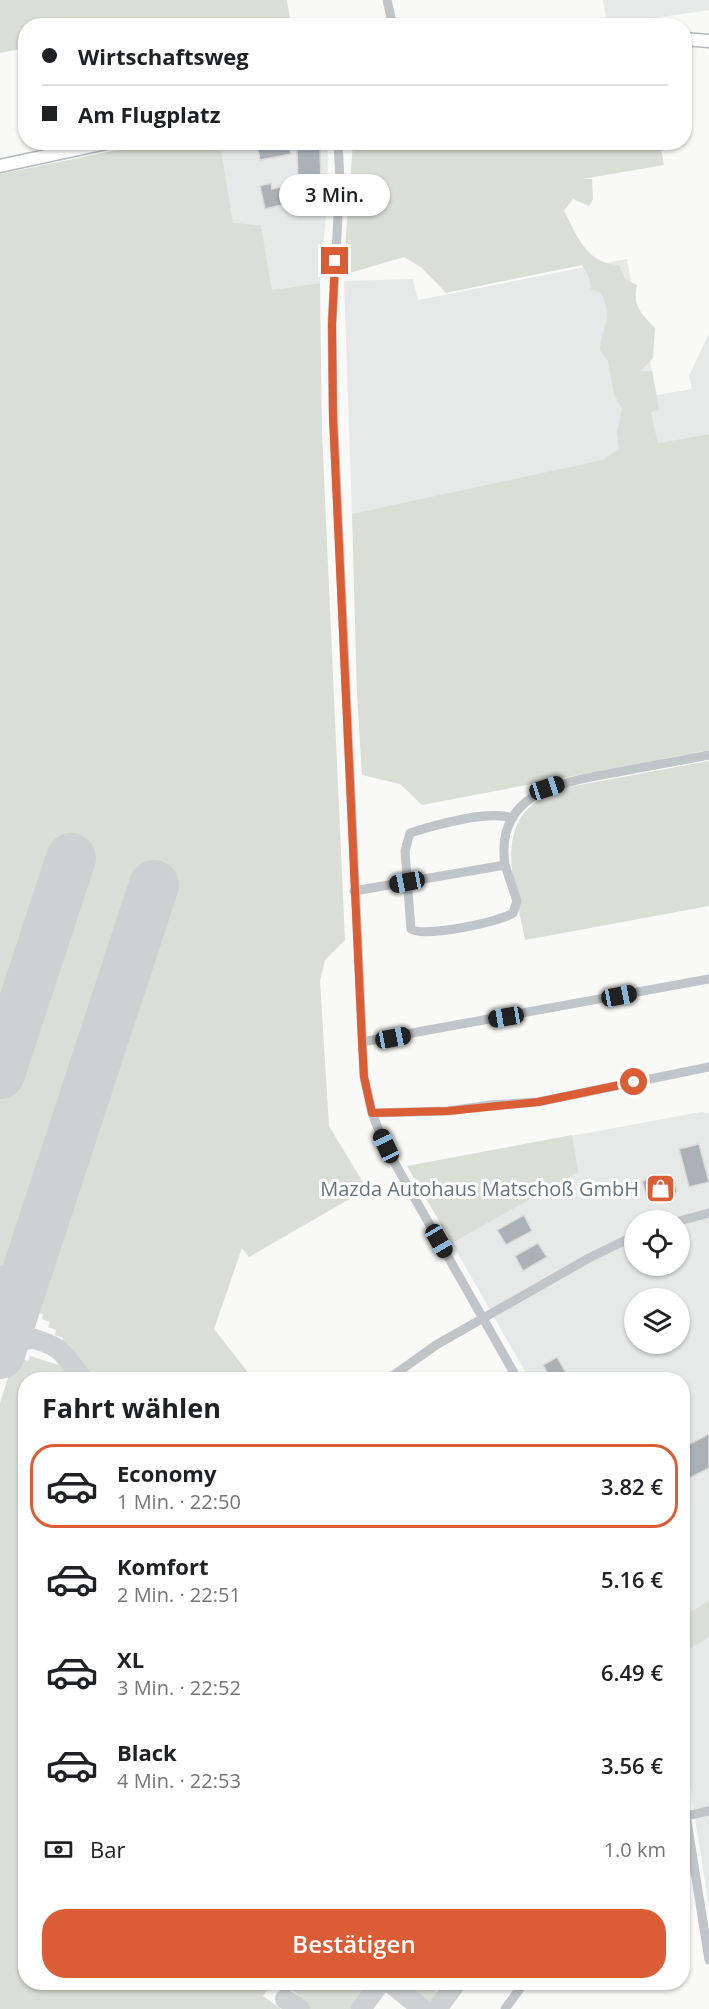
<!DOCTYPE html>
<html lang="de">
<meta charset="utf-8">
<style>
:root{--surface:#fff;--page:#f6f6f6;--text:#202124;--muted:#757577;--line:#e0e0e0;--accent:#db5d35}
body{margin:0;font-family:"Open Sans",sans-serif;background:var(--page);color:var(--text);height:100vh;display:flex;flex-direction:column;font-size:22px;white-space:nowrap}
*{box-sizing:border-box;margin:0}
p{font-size:20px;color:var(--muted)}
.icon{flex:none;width:33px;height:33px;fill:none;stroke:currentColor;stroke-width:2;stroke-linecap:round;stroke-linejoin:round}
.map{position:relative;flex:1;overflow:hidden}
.drawer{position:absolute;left:18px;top:1372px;width:672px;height:618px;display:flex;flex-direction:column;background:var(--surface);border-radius:24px;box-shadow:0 2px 4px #0004}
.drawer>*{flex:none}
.guide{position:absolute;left:18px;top:18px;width:674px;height:132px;border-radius:24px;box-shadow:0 2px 4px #0004;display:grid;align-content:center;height:132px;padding:0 24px;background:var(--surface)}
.fabs{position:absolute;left:624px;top:1210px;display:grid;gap:12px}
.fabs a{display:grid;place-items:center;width:66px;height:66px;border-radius:50%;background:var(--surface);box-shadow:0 2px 4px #0004;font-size:30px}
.end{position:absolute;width:27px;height:27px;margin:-14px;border:8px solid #db5d35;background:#fff;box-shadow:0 0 0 3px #fff}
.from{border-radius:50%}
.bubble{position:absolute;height:42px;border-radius:21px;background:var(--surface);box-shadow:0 2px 4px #0004;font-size:20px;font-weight:600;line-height:42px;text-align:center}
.car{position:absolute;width:18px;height:36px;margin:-18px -9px;border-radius:8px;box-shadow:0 0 4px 2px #0007;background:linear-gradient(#222 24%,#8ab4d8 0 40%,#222 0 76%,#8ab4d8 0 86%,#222 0)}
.guide b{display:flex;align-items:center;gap:21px;height:57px;font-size:22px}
.guide b+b{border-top:2px solid var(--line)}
.guide i{width:15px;height:15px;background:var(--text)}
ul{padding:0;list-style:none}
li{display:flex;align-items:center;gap:18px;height:84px;margin:0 12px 9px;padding:0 12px;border:3px solid transparent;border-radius:24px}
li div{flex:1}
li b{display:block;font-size:22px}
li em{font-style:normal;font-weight:600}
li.selected{border-color:var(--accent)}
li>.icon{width:54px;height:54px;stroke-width:1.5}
h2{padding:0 24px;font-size:27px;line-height:72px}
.pay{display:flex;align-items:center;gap:15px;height:66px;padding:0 24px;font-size:22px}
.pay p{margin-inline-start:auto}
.primary-button{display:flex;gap:12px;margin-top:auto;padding:12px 24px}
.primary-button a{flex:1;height:69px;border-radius:24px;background:var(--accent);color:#fff;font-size:24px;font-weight:600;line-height:69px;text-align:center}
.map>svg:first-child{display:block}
.built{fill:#e7e8e8;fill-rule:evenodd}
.green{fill:#d9ded6}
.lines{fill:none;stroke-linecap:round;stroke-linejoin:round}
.taxiway{stroke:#ced1d2;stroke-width:20}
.runway{stroke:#ced1d2;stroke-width:50}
.building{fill:#aab2b8;stroke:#dbdbd9;stroke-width:1.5}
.major-casing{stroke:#b4b9bd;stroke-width:15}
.minor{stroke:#c0c5c9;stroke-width:9}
.major{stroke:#fff;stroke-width:12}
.route{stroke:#db5d35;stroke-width:8}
.labels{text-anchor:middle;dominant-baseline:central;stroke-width:6;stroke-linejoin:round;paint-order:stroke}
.poi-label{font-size:20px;fill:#667581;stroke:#fff;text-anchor:end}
</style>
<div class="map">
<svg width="709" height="2009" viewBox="0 0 709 2009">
<rect width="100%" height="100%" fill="#f9f9f7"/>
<path class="built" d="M603,0H709V10L607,25Z
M220,143H328L327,204L320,283L272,290L261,225L233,224Z
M627,259L637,318H641L657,395L692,389L689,376L709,333V434L658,443L651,412L656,458L352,514L344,281L413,279L418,300Z
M701,1112L709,1113V1906L683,1744L682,1380H530L408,1166ZM634,1221H680V1266H634ZM634,1299H680V1344H634Z"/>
<path class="green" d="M0,0H287L291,25L154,26L153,23L139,26H26L25,48L0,53Z
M156,142L220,143L233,223L261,225L272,290L320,283L322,433L345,940L325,960L320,981L329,1126L367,1189L249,1257L242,1248L214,1329L254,1380H91L69,1353L71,1351L69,1346L61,1343L63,1338L55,1335L56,1330L48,1327L50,1322L42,1319L43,1314L39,1313L38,1301L34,1300L151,944L159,946L177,893L132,878L116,924L124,928L0,1305V174Z
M353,143H660L664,165L582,179H592L593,199L589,206L573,199L564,211C577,235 586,264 619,265L625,279L637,285C632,305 641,314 655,328L653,358L640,372L652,371L659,410L651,412L658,443L709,434V750L422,805L400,784L362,775L357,695L352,514L603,460L619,449L617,432L622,409L614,394L608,361L600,350C602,324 614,320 601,293L591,289L589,277L582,265L446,293L422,268L404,257L343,275Z
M709,761V906L525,940C514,879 487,814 563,788Z
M572,1135L578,1172L452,1243L407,1166Z
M30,1356L62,1366L64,1364L76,1380H26V1983H272L263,1996L281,2009H0V1403L13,1362L18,1363L20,1358L28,1361Z
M709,1601V1637L683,1653V1616Z
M282,1983H372L353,2009H307L297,2002V1994Z
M399,1983H424L438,1993V2000L428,2006Z"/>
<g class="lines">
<path class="taxiway" d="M0,1275L24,1283
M15,1308C9,1343 41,1335 59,1350C68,1358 76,1370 84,1380
M0,1354L12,1341L31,1339
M390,1983L423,2009
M285,1999L300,2009
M361,2009L380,1983
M437,2009L456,1983"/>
<path class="runway" d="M0,1074L71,858
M0,1354L154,885"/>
</g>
<path class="building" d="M282,142H289L291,154L260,160L258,150Z
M320,148L321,183L308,186L311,198L265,209L260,186L271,183L272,189L298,183L297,149Z
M699,1144L709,1182L689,1187L679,1149Z
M665,1175L667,1184L675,1182L677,1191L675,1195L647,1199L642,1181Z
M524,1215L532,1231L506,1245L497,1230Z
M538,1243L547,1257L523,1271L515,1256Z
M557,1357L570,1380H551L543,1365Z
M709,1434V1468L682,1482V1448Z"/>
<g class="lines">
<defs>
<path id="major" d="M684,39L709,41
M0,166L111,142"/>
</defs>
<use href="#major" class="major-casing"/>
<path class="minor" d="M387,0L393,26
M338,142L340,181L332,324L333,408L364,1077L372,1113L385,1146L518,1380
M505,865L517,901L513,913C500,922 423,938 411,929L405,851L410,833C435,825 488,810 513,818
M354,891L505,865C494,791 564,782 618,772C648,766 679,761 709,755
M362,1042L709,979
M372,1113L448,1111L490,1105L538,1102L709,1067
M679,1221L709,1213
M387,1380L436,1345L589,1258L634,1236
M682,1790L709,1960
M682,1817L709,1811
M505,2009L524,1983"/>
<use href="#major" class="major"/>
</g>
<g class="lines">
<path class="route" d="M335,261L332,324L333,418L362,1042L364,1077L372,1113L448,1111L538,1102L634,1082"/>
</g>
<defs>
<symbol id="shop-square" viewBox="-11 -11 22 22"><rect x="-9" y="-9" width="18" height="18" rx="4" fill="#db5d35" stroke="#fff"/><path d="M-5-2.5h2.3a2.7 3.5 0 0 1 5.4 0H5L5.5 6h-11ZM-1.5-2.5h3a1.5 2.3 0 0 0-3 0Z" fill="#fff"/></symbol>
</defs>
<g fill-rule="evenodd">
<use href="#shop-square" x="644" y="1172" width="33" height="33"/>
</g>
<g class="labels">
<g class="poi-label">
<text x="639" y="1188">Mazda Autohaus Matschoß GmbH</text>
</g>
</g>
</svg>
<div class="fabs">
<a><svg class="icon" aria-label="locate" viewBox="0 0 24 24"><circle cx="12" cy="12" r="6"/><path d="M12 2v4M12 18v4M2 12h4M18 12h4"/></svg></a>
<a><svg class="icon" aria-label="layers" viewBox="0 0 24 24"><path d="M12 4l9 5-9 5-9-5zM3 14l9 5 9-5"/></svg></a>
</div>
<i class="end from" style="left:634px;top:1082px"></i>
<i class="end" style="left:335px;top:261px"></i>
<div class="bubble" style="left:279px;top:174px;width:111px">3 Min.</div>
<i class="car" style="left:547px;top:788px;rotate:72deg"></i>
<i class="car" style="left:407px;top:882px;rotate:259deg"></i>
<i class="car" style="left:619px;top:996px;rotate:79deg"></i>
<i class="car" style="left:506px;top:1017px;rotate:260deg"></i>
<i class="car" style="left:393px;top:1038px;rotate:79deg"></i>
<i class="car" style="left:386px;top:1146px;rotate:335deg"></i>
<i class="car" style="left:439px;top:1241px;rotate:150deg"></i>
<div class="guide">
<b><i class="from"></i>Wirtschaftsweg</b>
<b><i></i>Am Flugplatz</b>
</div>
<section class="drawer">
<h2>Fahrt wählen</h2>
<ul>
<li class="selected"><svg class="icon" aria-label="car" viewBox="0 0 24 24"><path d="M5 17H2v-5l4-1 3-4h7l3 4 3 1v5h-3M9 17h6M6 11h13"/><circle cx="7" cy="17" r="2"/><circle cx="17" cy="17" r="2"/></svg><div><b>Economy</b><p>1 Min. · 22:50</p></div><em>3.82 €</em></li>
<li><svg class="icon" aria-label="car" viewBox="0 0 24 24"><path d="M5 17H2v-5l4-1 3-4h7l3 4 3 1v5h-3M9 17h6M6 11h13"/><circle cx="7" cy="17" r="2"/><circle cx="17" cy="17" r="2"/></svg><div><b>Komfort</b><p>2 Min. · 22:51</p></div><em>5.16 €</em></li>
<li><svg class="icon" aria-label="car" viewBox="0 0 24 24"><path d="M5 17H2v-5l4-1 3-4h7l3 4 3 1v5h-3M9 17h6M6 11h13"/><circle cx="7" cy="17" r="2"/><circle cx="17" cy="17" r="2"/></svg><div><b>XL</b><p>3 Min. · 22:52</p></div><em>6.49 €</em></li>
<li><svg class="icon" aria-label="car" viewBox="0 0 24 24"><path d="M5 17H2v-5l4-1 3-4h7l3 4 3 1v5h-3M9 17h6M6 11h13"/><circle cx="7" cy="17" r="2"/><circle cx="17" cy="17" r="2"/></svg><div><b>Black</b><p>4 Min. · 22:53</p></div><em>3.56 €</em></li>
</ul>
<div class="pay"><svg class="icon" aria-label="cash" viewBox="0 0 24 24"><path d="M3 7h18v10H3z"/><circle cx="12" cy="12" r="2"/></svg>Bar<p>1.0 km</p></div>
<div class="primary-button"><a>Bestätigen</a></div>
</section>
</div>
